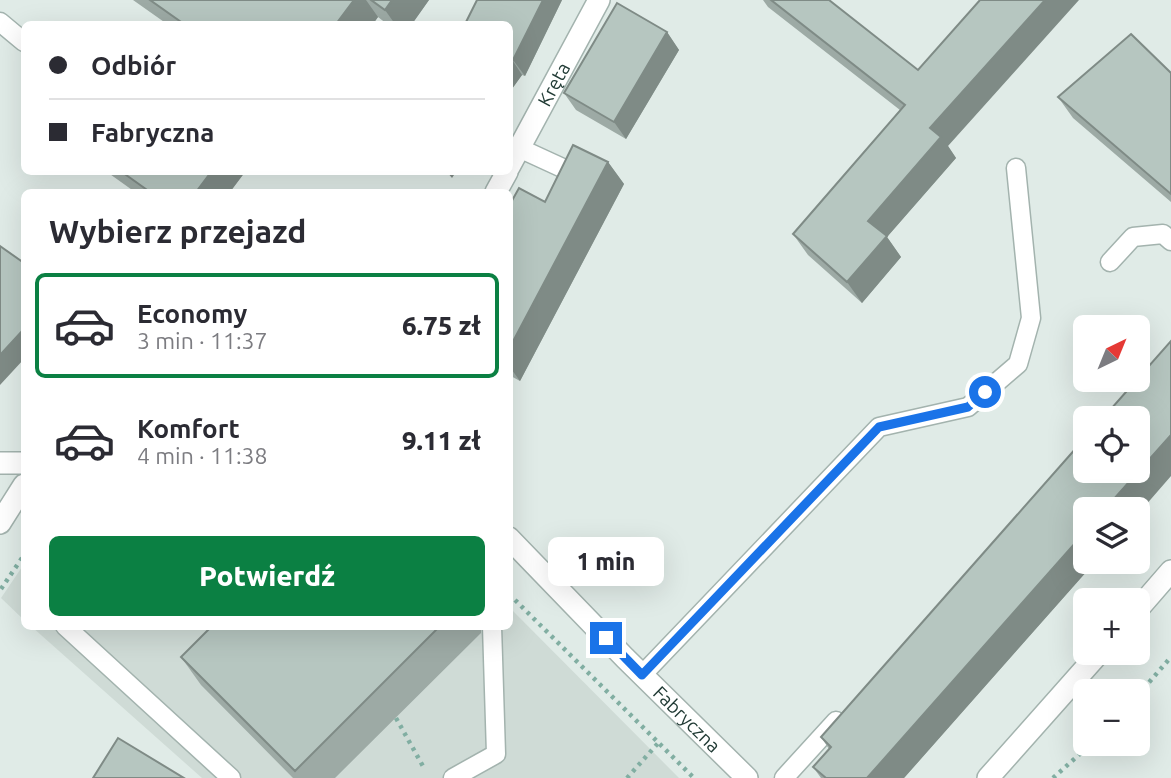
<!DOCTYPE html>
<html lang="pl">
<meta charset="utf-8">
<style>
:root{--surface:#fff;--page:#f2f2f3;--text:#2b2b33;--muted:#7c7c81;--line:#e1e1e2;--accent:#0b8043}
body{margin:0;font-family:Ubuntu,sans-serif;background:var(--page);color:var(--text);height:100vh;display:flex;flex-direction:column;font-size:26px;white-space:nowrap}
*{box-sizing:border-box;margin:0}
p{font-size:23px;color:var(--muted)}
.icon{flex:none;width:38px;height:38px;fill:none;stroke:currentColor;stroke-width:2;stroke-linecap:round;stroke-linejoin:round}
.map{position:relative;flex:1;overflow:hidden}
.drawer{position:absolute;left:21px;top:189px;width:492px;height:441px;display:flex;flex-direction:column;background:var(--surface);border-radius:10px;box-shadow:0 7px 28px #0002}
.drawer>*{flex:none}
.top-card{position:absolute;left:21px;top:21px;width:492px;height:154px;border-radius:10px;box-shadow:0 7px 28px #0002;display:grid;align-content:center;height:154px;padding:0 28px;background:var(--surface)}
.needle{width:46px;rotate:43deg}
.buttons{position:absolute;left:1073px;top:315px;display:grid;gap:14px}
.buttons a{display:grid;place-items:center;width:77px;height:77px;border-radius:10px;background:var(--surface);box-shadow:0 7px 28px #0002;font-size:35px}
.end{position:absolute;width:32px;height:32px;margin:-16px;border:9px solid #1a73e8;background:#fff;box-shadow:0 0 0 4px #fff}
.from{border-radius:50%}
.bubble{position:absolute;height:49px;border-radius:10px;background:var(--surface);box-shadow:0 7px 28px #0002;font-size:23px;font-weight:800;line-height:49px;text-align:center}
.top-card b{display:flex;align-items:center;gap:24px;height:66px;font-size:26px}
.top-card b+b{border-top:2px solid var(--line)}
.top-card i{width:18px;height:18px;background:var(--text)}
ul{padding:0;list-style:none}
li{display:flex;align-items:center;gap:21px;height:105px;margin:0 14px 10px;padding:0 14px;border:4px solid transparent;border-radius:10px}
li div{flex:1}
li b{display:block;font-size:26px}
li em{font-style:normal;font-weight:800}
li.active{border-color:var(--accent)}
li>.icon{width:63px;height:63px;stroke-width:1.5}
h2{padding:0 28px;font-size:32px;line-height:84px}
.button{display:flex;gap:14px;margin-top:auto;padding:14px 28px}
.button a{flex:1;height:80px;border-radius:10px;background:var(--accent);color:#fff;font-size:28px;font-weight:800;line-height:80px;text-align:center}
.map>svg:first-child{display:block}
.built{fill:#cfdbd6}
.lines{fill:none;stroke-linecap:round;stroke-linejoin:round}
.service-casing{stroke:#a3b3ae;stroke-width:21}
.minor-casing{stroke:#a3b3ae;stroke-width:24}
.path{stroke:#81aea2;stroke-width:4.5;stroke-dasharray:3.5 5;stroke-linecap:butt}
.service{stroke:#fff;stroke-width:18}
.minor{stroke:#fff;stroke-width:21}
.wall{fill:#9daaa5}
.shaded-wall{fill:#7f8b86}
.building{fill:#b6c6c0;stroke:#7f8b86;stroke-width:2}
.route{stroke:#1a73e8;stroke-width:9}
.labels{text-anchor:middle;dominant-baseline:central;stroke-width:5;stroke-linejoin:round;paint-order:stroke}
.street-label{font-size:19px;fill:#213b35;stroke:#f1f8f4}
</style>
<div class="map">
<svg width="1171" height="778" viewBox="0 0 1171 778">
<rect width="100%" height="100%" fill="#e0ebe7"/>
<path class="built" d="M24,564V620L1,598Z
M509,607L679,778H202L32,627L509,626Z"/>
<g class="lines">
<defs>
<path id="service" d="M0,22L24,42
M519,148L569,171
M1110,262L1133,237L1163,234L1171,241
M65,626L231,778
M642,675L879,427L968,407L1018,364L1031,318L1016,168
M453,778L496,754L492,626
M784,778L836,721"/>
<g id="minor">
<path id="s1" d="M509,167L599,0"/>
<path d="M496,192L507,172"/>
<path d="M0,463H24"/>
<path d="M0,523L24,485"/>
<path id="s2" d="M509,538L625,658L747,778"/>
<path d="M1138,609L1171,571"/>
<path d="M988,778L1099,653"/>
</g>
</defs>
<use href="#service" class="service-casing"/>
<use href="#minor" class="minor-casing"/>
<path class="path" d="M1,589L24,555
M509,594L694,778
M1138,695L1171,657
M396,718L424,768
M627,778L660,741
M1053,778L1091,744"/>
<use href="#service" class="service"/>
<use href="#minor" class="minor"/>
</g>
<path class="wall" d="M133,0H429L412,24H387L378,17L373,24H167Z
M477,0H562L525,76L522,75L509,93Z
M763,0H829L948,146L956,158L887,237L901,257L862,303L808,255L793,234L900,110L768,7Z
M667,32L679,50L626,139L576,110L564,93Z
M1171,73V202L1073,118L1058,97Z
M608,162L624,184L520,381L509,375V206L545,202Z
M107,172H245L230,192H135Z
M1085,562H1095L904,778H821L813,767L829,749L821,737Z
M212,626H479L481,629V633L335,778H293L201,685L181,657Z"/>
<path class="shaded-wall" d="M354,0H366L378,17L373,24H336Z
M392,0H429L412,24H395L385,10Z
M543,0H562L525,76L513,60Z
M1045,0H1079L948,146L956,158L887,237L901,257L862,303L847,282L868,221L930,128Z
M667,32L679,50L626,139L614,122Z
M511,58L522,75L509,93V60Z
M608,162L624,184L520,381L509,366V349Z
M211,172H245L230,192H196Z
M447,172H456L452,178Z
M24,329V359L0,385V355Z
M1171,435V476L1138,514V509H1105Z
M1085,532V562H1095L904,778H867Z"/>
<path class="building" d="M150,0H354L336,24H184Z
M371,0H392L385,10Z
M477,0H543L513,60L511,58L509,60V24H465Z
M771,0H829L918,70L980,0H1045L930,128L941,137L868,221L887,236L847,282L793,234L905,105Z
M617,3L667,32L614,122L564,93Z
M1131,34L1171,73V194L1058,97Z
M573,145L608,162L509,349V206L519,188L545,202Z
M122,172H211L196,192H150Z
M0,246L24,263V329L0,355Z
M1171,341V435L1105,509H1085V532L867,778H826L813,767L831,747L821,737L1085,438V471H1138V418H1103Z
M212,626H440L295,771L181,657Z
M118,738L184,778H93Z"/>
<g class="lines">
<path class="route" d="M606,638L642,675L879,427L968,407L985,392"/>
</g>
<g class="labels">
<g class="street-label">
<text stroke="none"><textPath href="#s1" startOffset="94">Kręta</textPath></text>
<text stroke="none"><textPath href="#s2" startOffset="254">Fabryczna</textPath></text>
</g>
</g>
</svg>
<div class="buttons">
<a><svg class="needle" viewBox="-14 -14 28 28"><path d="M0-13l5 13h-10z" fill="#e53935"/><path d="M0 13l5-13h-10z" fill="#7c7c81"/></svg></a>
<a><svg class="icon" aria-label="locate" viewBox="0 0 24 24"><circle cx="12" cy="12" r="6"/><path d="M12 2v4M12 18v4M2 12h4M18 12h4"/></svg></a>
<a><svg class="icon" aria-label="layers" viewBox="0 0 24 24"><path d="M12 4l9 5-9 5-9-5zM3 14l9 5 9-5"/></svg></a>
<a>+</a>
<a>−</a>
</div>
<i class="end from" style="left:985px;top:392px"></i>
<i class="end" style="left:606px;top:638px"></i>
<div class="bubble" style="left:548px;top:537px;width:116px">1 min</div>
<div class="top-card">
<b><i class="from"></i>Odbiór</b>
<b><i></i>Fabryczna</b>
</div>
<section class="drawer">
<h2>Wybierz przejazd</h2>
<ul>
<li class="active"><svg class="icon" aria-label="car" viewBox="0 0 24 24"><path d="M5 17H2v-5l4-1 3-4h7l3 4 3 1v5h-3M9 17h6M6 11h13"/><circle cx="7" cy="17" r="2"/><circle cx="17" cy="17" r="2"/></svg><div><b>Economy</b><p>3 min · 11:37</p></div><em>6.75 zł</em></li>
<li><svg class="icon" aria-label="car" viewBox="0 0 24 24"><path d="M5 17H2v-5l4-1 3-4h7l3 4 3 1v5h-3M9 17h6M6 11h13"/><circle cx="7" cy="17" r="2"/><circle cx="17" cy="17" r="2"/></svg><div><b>Komfort</b><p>4 min · 11:38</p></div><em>9.11 zł</em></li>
</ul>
<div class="button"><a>Potwierdź</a></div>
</section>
</div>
